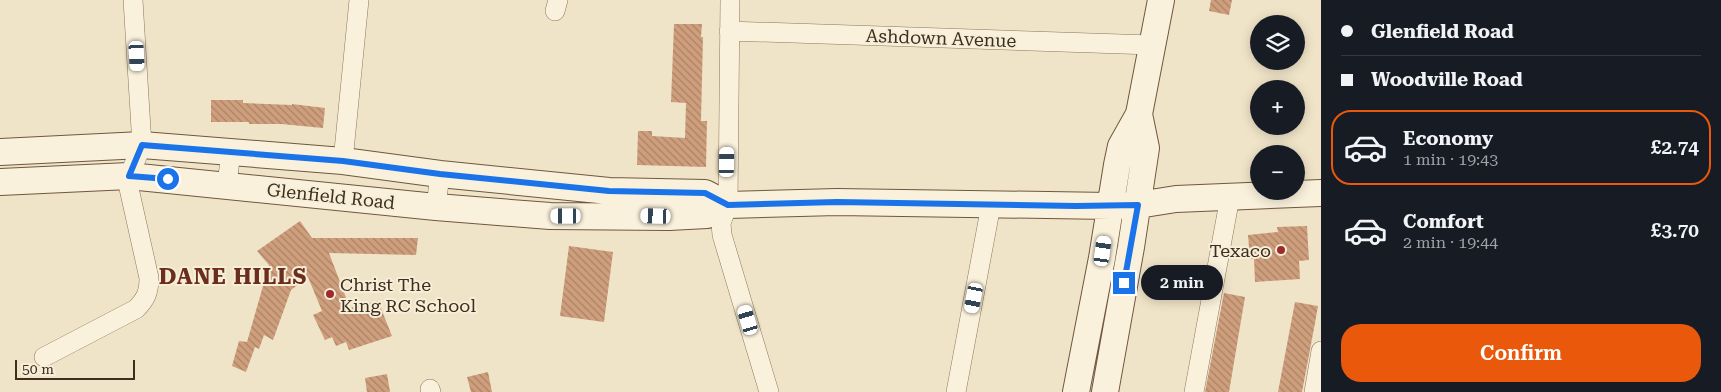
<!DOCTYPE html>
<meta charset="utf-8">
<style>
:root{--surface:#171b24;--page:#20242c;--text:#f1f3f6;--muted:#9ea1a6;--line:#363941;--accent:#ea580c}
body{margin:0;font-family:"Roboto Serif",serif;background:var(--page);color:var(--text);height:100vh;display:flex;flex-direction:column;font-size:19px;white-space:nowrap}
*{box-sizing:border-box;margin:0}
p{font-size:16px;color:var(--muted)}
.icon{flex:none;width:28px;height:28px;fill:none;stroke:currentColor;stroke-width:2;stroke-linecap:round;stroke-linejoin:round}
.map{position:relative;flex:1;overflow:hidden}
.sheet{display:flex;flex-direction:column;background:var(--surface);width:400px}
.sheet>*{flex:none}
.guide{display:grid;align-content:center;height:110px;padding:0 20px;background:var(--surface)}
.controls{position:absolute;left:1250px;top:15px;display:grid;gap:10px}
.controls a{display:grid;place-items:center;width:55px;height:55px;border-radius:50%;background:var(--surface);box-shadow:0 2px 12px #0003;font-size:25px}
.scale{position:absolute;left:15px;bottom:12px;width:120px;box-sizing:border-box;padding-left:5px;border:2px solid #3d2e20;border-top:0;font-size:14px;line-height:18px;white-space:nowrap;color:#3d2e20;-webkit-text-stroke:4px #f7eed8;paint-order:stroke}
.end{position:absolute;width:22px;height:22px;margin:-11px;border:6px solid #1a73e8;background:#fff;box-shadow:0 0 0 2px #fff}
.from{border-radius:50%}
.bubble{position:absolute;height:35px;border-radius:18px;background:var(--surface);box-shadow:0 2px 12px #0003;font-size:16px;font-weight:600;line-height:35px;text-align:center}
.car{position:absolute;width:15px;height:30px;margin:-15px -8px;border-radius:6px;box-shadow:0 0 4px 1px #0007;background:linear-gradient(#fff 24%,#345 0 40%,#fff 0 76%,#345 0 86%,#fff 0)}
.guide b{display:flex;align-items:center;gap:18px;height:48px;font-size:19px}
.guide b+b{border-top:1px solid var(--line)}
.guide i{width:12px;height:12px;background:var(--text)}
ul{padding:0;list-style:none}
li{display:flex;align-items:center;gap:15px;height:75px;margin:0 10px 8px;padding:0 10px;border:2px solid transparent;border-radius:20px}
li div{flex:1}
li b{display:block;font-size:19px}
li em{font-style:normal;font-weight:600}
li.on{border-color:var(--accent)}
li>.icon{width:45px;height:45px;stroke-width:1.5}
.cta{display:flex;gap:10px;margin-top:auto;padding:10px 20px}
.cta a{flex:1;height:58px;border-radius:20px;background:var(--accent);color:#fff;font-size:20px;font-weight:600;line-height:58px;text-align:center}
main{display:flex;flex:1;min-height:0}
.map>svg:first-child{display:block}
.building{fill:url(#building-back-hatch)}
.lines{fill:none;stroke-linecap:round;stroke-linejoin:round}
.street-casing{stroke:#8d765c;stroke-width:20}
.secondary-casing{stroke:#6f573f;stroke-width:28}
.street{stroke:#faf1dc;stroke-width:19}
.secondary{stroke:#faf1dc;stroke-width:26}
.route{stroke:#1a73e8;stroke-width:6}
.poi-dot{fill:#9e2a2b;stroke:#f7eed8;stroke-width:2}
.labels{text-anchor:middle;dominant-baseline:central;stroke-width:4;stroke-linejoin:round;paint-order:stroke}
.street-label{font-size:18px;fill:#3d2e20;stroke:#f7eed8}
.poi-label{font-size:18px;fill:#3d2e20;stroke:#f7eed8;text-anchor:end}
.district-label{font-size:22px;font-weight:bold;letter-spacing:1px;fill:#6b2e1e;stroke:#f7eed8}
</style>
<main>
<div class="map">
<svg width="1321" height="392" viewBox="0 0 1321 392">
<defs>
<pattern id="building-back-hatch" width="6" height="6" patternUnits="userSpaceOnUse" patternTransform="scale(1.25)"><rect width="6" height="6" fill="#cf9f7d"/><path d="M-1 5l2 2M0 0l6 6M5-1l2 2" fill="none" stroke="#a98266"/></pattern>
</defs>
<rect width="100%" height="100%" fill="#f0e4c8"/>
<path class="building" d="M1211,0H1232L1229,15L1209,11Z
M674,24H702L701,37H703L701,121H707L706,167L637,165L638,131H652V136L685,138L686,103L671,102Z
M211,100H243V103L292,105V104L325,108L323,128L281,124H249V122H211Z
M300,221L312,238H418L416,255L329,253L350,308L378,301L392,336L349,350L346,342L336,346L332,337L325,340L313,315L322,311L308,277L291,290L273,340L264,335L259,349L255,347L246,372L232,366L239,341L247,342L269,265L257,251Z
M1307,226L1309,260L1299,261L1300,279L1255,282L1254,259H1250L1248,235L1278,232L1277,227Z
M569,246L613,252L604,322L560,316Z
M1224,293L1245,297L1229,392H1205Z
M1295,302L1318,306L1315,323L1302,392H1278Z
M488,372L492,392H471L467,377Z
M387,374L390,392H367L365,378Z"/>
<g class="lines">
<defs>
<path id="street" d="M730,0L728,205L721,223L722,235L769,392
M555,11L558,0
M729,31L1152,45
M343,161L359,0
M227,185L231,151
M436,207L440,174
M44,357L136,309C146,299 149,292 149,278L128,184L129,176L142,145L133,0
M430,389L431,392
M956,392L991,205
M1194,392L1230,197
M1314,392L1321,351"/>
<path id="secondary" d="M0,152L142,145L343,161L440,174L609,191L705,193L728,205
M0,182L129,176L436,207L550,216L669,217L707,215L728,205L837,202L1110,206L1138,205L1176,199L1321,193
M1076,392L1102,258L1117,165L1121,146L1139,114L1161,0
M1105,392L1131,247L1146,148L1139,114"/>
</defs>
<use href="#street" class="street-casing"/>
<use href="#secondary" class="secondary-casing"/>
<use href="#street" class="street"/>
<use href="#secondary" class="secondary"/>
</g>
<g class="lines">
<path class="route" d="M168,179L129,176L142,145L343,161L440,174L609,191L705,193L728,205L837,202L1076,206L1138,205L1124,283"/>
</g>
<g class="poi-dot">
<circle cx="1281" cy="250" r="5"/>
<circle cx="330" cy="294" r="5"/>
</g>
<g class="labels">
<g class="street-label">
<text transform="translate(941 38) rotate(2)">Ashdown Avenue</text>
<text transform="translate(331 196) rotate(6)">Glenfield Road</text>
</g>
<g class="poi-label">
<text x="1271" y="250">Texaco</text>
<text x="340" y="284" text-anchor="start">Christ The<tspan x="340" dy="21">King RC School</tspan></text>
</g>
<g class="district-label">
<text x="233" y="276">DANE HILLS</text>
</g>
</g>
</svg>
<div class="controls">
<a><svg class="icon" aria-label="layers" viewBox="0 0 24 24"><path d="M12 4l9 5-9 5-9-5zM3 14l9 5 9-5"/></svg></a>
<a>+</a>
<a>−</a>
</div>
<div class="scale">50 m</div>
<i class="end from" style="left:168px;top:179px"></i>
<i class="end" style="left:1124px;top:283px"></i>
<div class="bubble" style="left:1141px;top:265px;width:82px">2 min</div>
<i class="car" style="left:137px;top:56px;rotate:177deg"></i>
<i class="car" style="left:727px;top:162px;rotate:1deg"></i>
<i class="car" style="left:566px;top:216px;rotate:270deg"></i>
<i class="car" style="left:656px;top:216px;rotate:272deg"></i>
<i class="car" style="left:1103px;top:251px;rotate:8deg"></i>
<i class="car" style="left:974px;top:298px;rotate:191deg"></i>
<i class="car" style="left:748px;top:320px;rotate:343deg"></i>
</div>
<section class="sheet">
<div class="guide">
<b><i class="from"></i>Glenfield Road</b>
<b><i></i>Woodville Road</b>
</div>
<ul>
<li class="on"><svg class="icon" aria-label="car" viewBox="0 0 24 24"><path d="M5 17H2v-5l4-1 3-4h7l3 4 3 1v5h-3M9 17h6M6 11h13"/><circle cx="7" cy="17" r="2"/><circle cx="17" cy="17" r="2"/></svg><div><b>Economy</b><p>1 min · 19:43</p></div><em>£2.74</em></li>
<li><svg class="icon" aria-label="car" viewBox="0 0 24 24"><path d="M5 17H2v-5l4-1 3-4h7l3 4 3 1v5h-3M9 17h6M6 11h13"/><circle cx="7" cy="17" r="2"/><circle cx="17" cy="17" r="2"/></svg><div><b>Comfort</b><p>2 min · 19:44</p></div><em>£3.70</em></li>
</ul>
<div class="cta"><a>Confirm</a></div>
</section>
</main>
